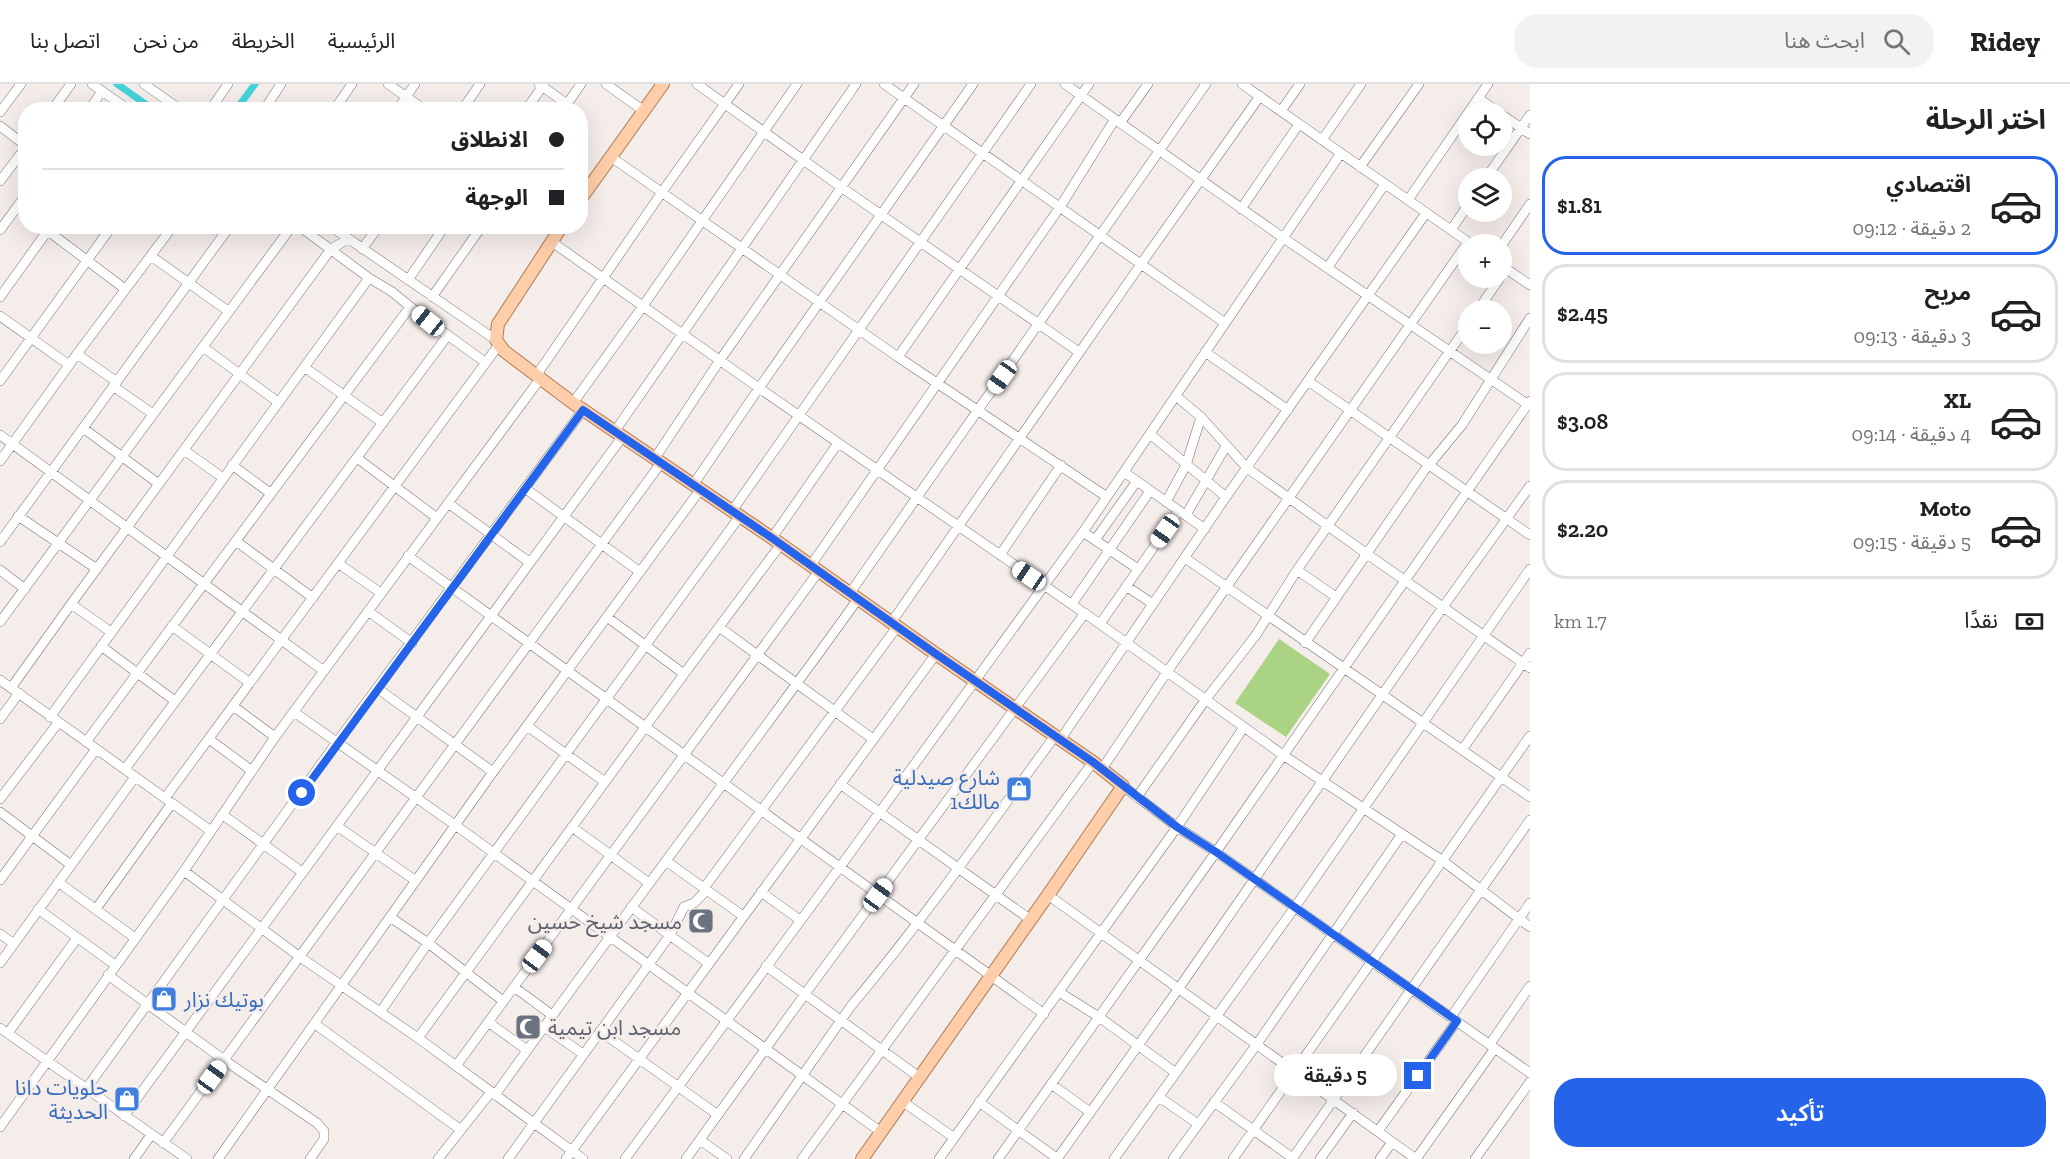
<!DOCTYPE html>
<html lang="ar">
<meta charset="utf-8">
<style>
:root{--surface:#fff;--page:#f2f2f2;--text:#202124;--muted:#757577;--line:#e0e0e0;--accent:#2563eb}
body{margin:0;font-family:"Zilla Slab","Noto Sans Arabic",serif;background:var(--page);color:var(--text);direction:rtl;height:100vh;display:flex;flex-direction:column;font-size:22px;white-space:nowrap}
*{box-sizing:border-box;margin:0}
p{font-size:20px;color:var(--muted)}
.icon{flex:none;width:33px;height:33px;fill:none;stroke:currentColor;stroke-width:2;stroke-linecap:round;stroke-linejoin:round}
.map{position:relative;flex:1;overflow:hidden;direction:ltr}
.side{display:flex;flex-direction:column;background:var(--surface);width:540px}
.side>*{flex:none}
.guide{position:absolute;left:18px;top:18px;width:570px;height:132px;border-radius:24px;box-shadow:0 6px 24px #0002;direction:rtl;display:grid;align-content:center;height:132px;padding:0 24px;background:var(--surface)}
.tools{position:absolute;left:1458px;top:18px;display:grid;gap:12px}
.tools a{display:grid;place-items:center;width:54px;height:54px;border-radius:50%;background:var(--surface);box-shadow:0 6px 24px #0002;font-size:30px}
.end{position:absolute;width:27px;height:27px;margin:-14px;border:8px solid #2563eb;background:#fff;box-shadow:0 0 0 3px #fff}
.from{border-radius:50%}
.bubble{position:absolute;height:42px;border-radius:21px;background:var(--surface);box-shadow:0 6px 24px #0002;font-size:20px;font-weight:600;line-height:42px;text-align:center;direction:rtl}
.car{position:absolute;width:18px;height:36px;margin:-18px -9px;border-radius:8px;box-shadow:0 0 4px 2px #0007;background:linear-gradient(#fff 24%,#345 0 40%,#fff 0 76%,#345 0 86%,#fff 0)}
.guide b{display:flex;align-items:center;gap:21px;height:57px;font-size:22px}
.guide b+b{border-top:2px solid var(--line)}
.guide i{width:15px;height:15px;background:var(--text)}
ul{padding:0;list-style:none}
li{display:flex;align-items:center;gap:18px;height:99px;margin:0 12px 9px;padding:0 12px;border:3px solid var(--line);border-radius:24px}
li div{flex:1}
li b{display:block;font-size:22px}
li em{font-style:normal;font-weight:600}
li.current{border-color:var(--accent)}
li>.icon{width:54px;height:54px;stroke-width:1.5}
h2{padding:0 24px;font-size:27px;line-height:72px}
.pay{display:flex;align-items:center;gap:15px;height:66px;padding:0 24px;font-size:22px}
.pay p{margin-inline-start:auto}
.action{display:flex;gap:12px;margin-top:auto;padding:12px 24px}
.action a{flex:1;height:69px;border-radius:24px;background:var(--accent);color:#fff;font-size:24px;font-weight:600;line-height:69px;text-align:center}
header{display:flex;align-items:center;gap:36px;box-sizing:border-box;height:84px;padding:0 30px;background:var(--surface);border-bottom:2px solid var(--line)}
header strong{font-size:28px}
nav{display:flex;gap:33px;margin-inline-start:auto;font-size:21px}
.search{width:420px;height:54px;background:var(--page);display:flex;align-items:center;gap:15px;box-sizing:border-box;padding:0 21px;border-radius:24px;color:var(--muted);font-size:22px}
main{display:flex;flex:1;min-height:0}
.map>svg:first-child{display:block}
.pitch{fill:#aad384}
.lines{fill:none;stroke-linecap:round;stroke-linejoin:round}
.canal{stroke:#44d3da;stroke-width:7}
.minor-casing{stroke:#78726f;stroke-width:10}
.major-casing{stroke:#af7a52;stroke-width:14}
.minor{stroke:#fff;stroke-width:9}
.major{stroke:#feceaa;stroke-width:12}
.route{stroke:#2563eb;stroke-width:8}
.labels{text-anchor:middle;dominant-baseline:central;stroke-width:5;stroke-linejoin:round;paint-order:stroke}
.shop-label{font-size:21px;fill:#366cbe;stroke:#f5edea;text-anchor:end}
.worship-label{font-size:21px;fill:#5b616d;stroke:#f5edea;text-anchor:end}
</style>
<header>
<strong>Ridey</strong>
<div class="search"><svg class="icon" aria-label="search" viewBox="0 0 24 24"><circle cx="10" cy="10" r="6"/><path d="M15 15l6 6"/></svg>ابحث هنا</div>
<nav><a>الرئيسية</a><a>الخريطة</a><a>من نحن</a><a>اتصل بنا</a></nav>
</header>
<main>
<section class="side">
<h2>اختر الرحلة</h2>
<ul>
<li class="current"><svg class="icon" aria-label="car" viewBox="0 0 24 24"><path d="M5 17H2v-5l4-1 3-4h7l3 4 3 1v5h-3M9 17h6M6 11h13"/><circle cx="7" cy="17" r="2"/><circle cx="17" cy="17" r="2"/></svg><div><b>اقتصادي</b><p>2 دقيقة · 09:12</p></div><em>$1.81</em></li>
<li><svg class="icon" aria-label="car" viewBox="0 0 24 24"><path d="M5 17H2v-5l4-1 3-4h7l3 4 3 1v5h-3M9 17h6M6 11h13"/><circle cx="7" cy="17" r="2"/><circle cx="17" cy="17" r="2"/></svg><div><b>مريح</b><p>3 دقيقة · 09:13</p></div><em>$2.45</em></li>
<li><svg class="icon" aria-label="car" viewBox="0 0 24 24"><path d="M5 17H2v-5l4-1 3-4h7l3 4 3 1v5h-3M9 17h6M6 11h13"/><circle cx="7" cy="17" r="2"/><circle cx="17" cy="17" r="2"/></svg><div><b>XL</b><p>4 دقيقة · 09:14</p></div><em>$3.08</em></li>
<li><svg class="icon" aria-label="car" viewBox="0 0 24 24"><path d="M5 17H2v-5l4-1 3-4h7l3 4 3 1v5h-3M9 17h6M6 11h13"/><circle cx="7" cy="17" r="2"/><circle cx="17" cy="17" r="2"/></svg><div><b>Moto</b><p>5 دقيقة · 09:15</p></div><em>$2.20</em></li>
</ul>
<div class="pay"><svg class="icon" aria-label="cash" viewBox="0 0 24 24"><path d="M3 7h18v10H3z"/><circle cx="12" cy="12" r="2"/></svg>نقدًا<p>1.7 km</p></div>
<div class="action"><a>تأكيد</a></div>
</section>
<div class="map">
<svg width="1530" height="1075" viewBox="0 0 1530 1075">
<rect width="100%" height="100%" fill="#f5edea"/>
<path class="pitch" d="M1279,555L1330,590L1286,653L1235,619Z"/>
<g class="lines">
<path class="canal" d="M117,0L154,26
M236,26L255,0"/>
<defs>
<path id="minor" d="M92,0L129,26
M144,0L181,26
M388,0L425,26
M539,0L567,20
M606,0L644,27
M697,0L841,103L1079,268
M884,0L1225,239
M1065,0L1282,153L1530,322
M1089,0L898,273L1107,413
M1242,0L1471,160
M1478,14L1498,28
M52,26L71,0
M89,26L102,7
M210,26L228,0
M264,26L281,0
M334,26L352,0
M397,26L415,0
M462,26L480,0
M526,26L544,0
M563,26L581,0
M1281,27L1300,0
M0,28L21,0
M1502,31L1530,50
M1120,39L1148,0
M0,42L26,62
M1322,56L1361,0
M611,73L898,273
M1360,83L1419,0
M1486,94L1530,31
M0,97L26,63
M1408,116L1488,0
M1241,125L1299,40
M299,142L369,194L391,207L428,237L485,278
M330,142L496,256
M0,146L26,111
M1451,146L1468,121
M48,147L125,205
M552,158L759,304L1100,540L1283,671L1443,777L1530,843
M1502,161L1530,120
M362,165L379,142
M151,172L228,227
M1502,182L1530,201
M1328,183L1385,100
M408,196L445,142
M0,213L51,142
M432,213L482,142
M1478,226L1500,194
M0,232L69,281
M203,263L278,318
M1205,268L1288,326
M77,270L117,298
M304,283L383,339
M536,292L662,108L739,0
M0,297L112,142
M1308,297L1530,451
M113,302L153,330
M1176,312L1201,333L1247,384L1367,470L1530,584
M573,319L643,222L797,0
M83,344L159,400
M615,347L856,0
M1150,350L1226,413
M0,351L324,587
M184,366L223,394
M357,374L437,434
M655,374L720,276L914,0
M0,377L77,270L173,142
M232,381L270,409
M1124,388L1205,445
M693,401L759,304L973,0
M526,405L640,488
M1166,418L1186,381L1201,333
M448,419L529,478
M732,427L1031,0
M1186,431L1226,362
M18,432L97,485
M1083,448L1138,485
M772,454L838,359
M1095,456L1137,397
M236,457L313,514
M0,458L230,142
M1000,471L1061,381
M408,472L1044,930
M1185,474L1530,713
M339,480L381,509
M811,481L1060,123L1115,35
M0,486L25,505
M1297,486L1336,513
M1126,502L1153,520
M850,509L1206,0
M71,520L111,548
M1072,520L1150,407
M368,527L412,559
M607,533L684,590
M0,538L292,142
M891,539L1141,180L1260,12
M1100,540L1179,427
M172,542L250,599
M719,543L873,655
M1305,559L1424,387L1462,341L1530,234
M101,562L175,617
M0,596L211,747
M11,604L71,520L331,165L348,155
M377,604L493,688
M233,622L275,653
M294,628L455,741L881,1048
M50,633L369,194
M0,635L19,609
M527,642L605,698
M209,655L252,687
M1060,656L1226,413L1426,129
M86,658L410,223
M1462,666L1530,569
M125,685L448,251
M1102,685L1167,588L1468,158
M840,700L1031,836
M1123,702L1177,743L1216,768L1530,989
M1137,713L1206,615L1256,551L1297,486L1468,241
M165,714L498,262
M0,715L58,639
M0,728L71,781
M223,731L302,788
M337,742L416,797
M572,743L649,799
M666,777L743,832
M184,787L300,873L418,954L583,1075
M0,796L96,665
M58,798L135,854
M704,804L897,543
M761,808L800,836
M1048,811L1416,1075
M631,823L708,879
M38,825L115,881
M96,825L172,719
M390,833L428,859L503,917
M0,850L13,859
M0,879L135,693
M766,882L919,993
M108,891L224,976L317,1039L324,1047V1055L310,1075
M514,903L552,931
M1059,908L1099,933L1176,989
M381,927L428,859L740,432
M1451,933L1530,819
M488,938L527,966
M315,940L461,1046
M543,942L583,970
M0,944L187,1075
M600,947L718,1031
M8,949L77,854
M418,954L684,590L781,460
M1490,960L1530,902
M456,982L819,487
M1051,1000L1090,1028
M86,1005L337,658L583,326
M495,1011C614,844 739,681 858,515
M1159,1013L1198,1040
M902,1017L953,1053
M979,1018L1058,1075
M1214,1018L1294,1075
M124,1032L623,352
M0,1043L184,787L275,653L540,295
M1378,1047L1457,937
M700,1056L727,1075
M163,1059L661,379
M134,1075L151,1051
M218,1075L493,688L700,406
M438,1075L491,1008
M508,1075L670,851L684,823L694,819L707,806
M566,1075L936,570
M625,1075L840,783L1083,448L1341,69
M686,1075L805,910L1085,529
M744,1075L851,922C924,835 988,743 1055,652
M802,1075L1093,678
M939,1075L1177,743L1244,643
M998,1075L1216,768L1530,317
M1057,1075L1179,904L1443,523L1530,402
M1114,1075L1295,823L1530,485
M1173,1075L1257,960L1402,750
M1233,1075L1530,652
M1292,1075L1530,736
M1320,1075L1353,1029
M1380,1075L1392,1058
M1416,1075L1495,964
M1475,1075L1530,998"/>
<path id="major" d="M580,116L663,0
M562,142L498,240L496,256L504,267L573,319L772,454L936,570L1093,678L1123,702L1048,811L862,1075"/>
</defs>
<use href="#minor" class="minor-casing"/>
<use href="#major" class="major-casing"/>
<use href="#minor" class="minor"/>
<use href="#major" class="major"/>
</g>
<g class="lines">
<path class="route" d="M302,709L583,326L772,454L936,570L1093,678L1177,743L1216,768L1457,937L1418,992"/>
</g>
<defs>
<symbol id="shop-square" viewBox="-11 -11 22 22"><rect x="-9" y="-9" width="18" height="18" rx="4" fill="#3f7fe0" stroke="#f5edea"/><path d="M-5-2.5h2.3a2.7 3.5 0 0 1 5.4 0H5L5.5 6h-11ZM-1.5-2.5h3a1.5 2.3 0 0 0-3 0Z" fill="#fff"/></symbol>
<symbol id="mosque-square" viewBox="-11 -11 22 22"><rect x="-9" y="-9" width="18" height="18" rx="4" fill="#6b7280" stroke="#f5edea"/><path d="M3.5-4.9A6 6 0 1 0 3.5 4.9A5 5 0 1 1 3.5-4.9Z" fill="#fff"/></symbol>
</defs>
<g fill-rule="evenodd">
<use href="#shop-square" x="1004" y="690" width="30" height="30"/>
<use href="#mosque-square" x="686" y="822" width="30" height="30"/>
<use href="#shop-square" x="149" y="900" width="30" height="30"/>
<use href="#mosque-square" x="513" y="928" width="30" height="30"/>
<use href="#shop-square" x="112" y="1000" width="30" height="30"/>
</g>
<g class="labels">
<g class="shop-label">
<text x="1000" y="693">شارع صيدلية<tspan x="1000" dy="24">مالك1</tspan></text>
<text x="184" y="915" text-anchor="start">بوتيك نزار</text>
<text x="108" y="1003">حلويات دانا<tspan x="108" dy="24">الحديثة</tspan></text>
</g>
<g class="worship-label">
<text x="682" y="837">مسجد شيخ حسين</text>
<text x="548" y="943" text-anchor="start">مسجد ابن تيمية</text>
</g>
</g>
</svg>
<div class="tools">
<a><svg class="icon" aria-label="locate" viewBox="0 0 24 24"><circle cx="12" cy="12" r="6"/><path d="M12 2v4M12 18v4M2 12h4M18 12h4"/></svg></a>
<a><svg class="icon" aria-label="layers" viewBox="0 0 24 24"><path d="M12 4l9 5-9 5-9-5zM3 14l9 5 9-5"/></svg></a>
<a>+</a>
<a>−</a>
</div>
<i class="end from" style="left:302px;top:709px"></i>
<i class="end" style="left:1418px;top:992px"></i>
<div class="bubble" style="left:1274px;top:970px;width:123px">5 دقيقة</div>
<i class="car" style="left:428px;top:237px;rotate:309deg"></i>
<i class="car" style="left:1002px;top:293px;rotate:215deg"></i>
<i class="car" style="left:1165px;top:447px;rotate:215deg"></i>
<i class="car" style="left:1029px;top:492px;rotate:304deg"></i>
<i class="car" style="left:878px;top:811px;rotate:36deg"></i>
<i class="car" style="left:537px;top:872px;rotate:37deg"></i>
<i class="car" style="left:212px;top:993px;rotate:36deg"></i>
<div class="guide">
<b><i class="from"></i>الانطلاق</b>
<b><i></i>الوجهة</b>
</div>
</div>
</main>
